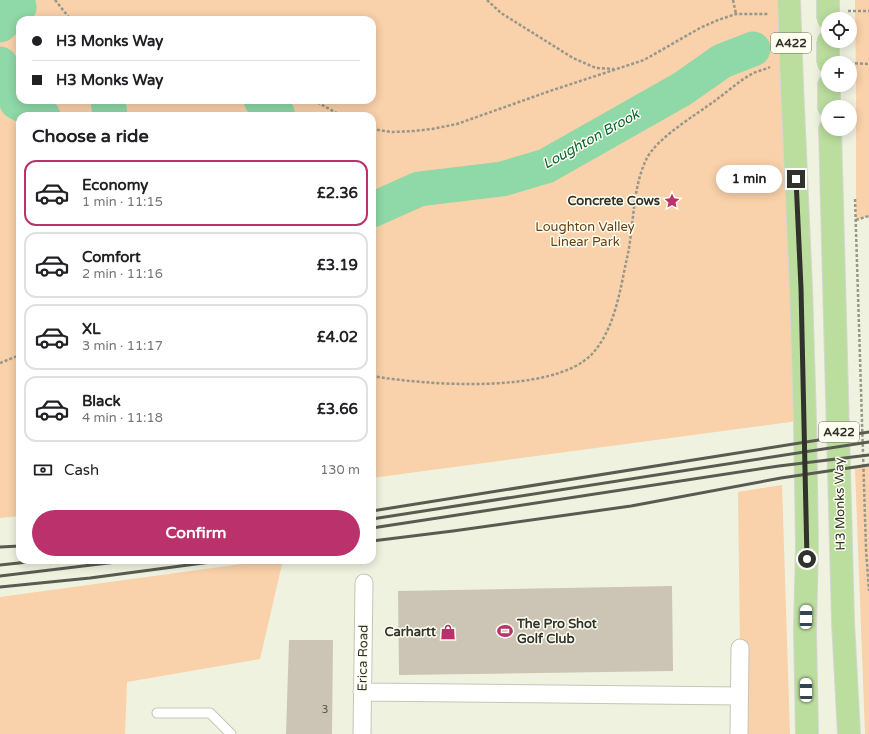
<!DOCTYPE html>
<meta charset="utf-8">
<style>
:root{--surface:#fff;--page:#f2f2f2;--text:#202124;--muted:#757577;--line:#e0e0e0;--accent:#bb316b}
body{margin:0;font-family:"Varela Round",sans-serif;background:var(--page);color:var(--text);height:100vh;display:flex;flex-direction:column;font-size:15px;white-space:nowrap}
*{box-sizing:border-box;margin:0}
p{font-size:13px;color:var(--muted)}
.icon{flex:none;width:22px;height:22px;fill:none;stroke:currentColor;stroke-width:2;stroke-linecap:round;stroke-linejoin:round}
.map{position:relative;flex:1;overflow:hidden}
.details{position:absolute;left:16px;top:112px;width:360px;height:452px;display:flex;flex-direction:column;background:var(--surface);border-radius:12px;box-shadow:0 2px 10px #0003}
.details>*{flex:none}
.hud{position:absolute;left:16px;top:16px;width:360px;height:88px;border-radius:12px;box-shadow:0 2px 10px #0003;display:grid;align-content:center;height:88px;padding:0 16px;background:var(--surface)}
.buttons{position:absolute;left:821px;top:12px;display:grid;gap:8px}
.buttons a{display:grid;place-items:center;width:36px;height:36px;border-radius:50%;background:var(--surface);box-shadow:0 2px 10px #0003;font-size:20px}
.end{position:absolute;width:18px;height:18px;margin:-9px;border:5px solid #31322b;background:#fff;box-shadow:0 0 0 2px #fff}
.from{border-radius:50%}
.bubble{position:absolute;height:28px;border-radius:14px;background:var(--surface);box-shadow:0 2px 10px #0003;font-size:13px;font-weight:700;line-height:28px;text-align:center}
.car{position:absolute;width:12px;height:24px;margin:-12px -6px;border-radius:5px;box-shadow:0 0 3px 1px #0007;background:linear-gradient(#fff 24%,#345 0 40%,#fff 0 76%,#345 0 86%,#fff 0)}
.hud b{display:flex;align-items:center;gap:14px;height:38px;font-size:15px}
.hud b+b{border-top:1px solid var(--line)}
.hud i{width:10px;height:10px;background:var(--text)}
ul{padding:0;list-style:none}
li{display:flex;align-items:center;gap:12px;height:66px;margin:0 8px 6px;padding:0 8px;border:2px solid var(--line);border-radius:12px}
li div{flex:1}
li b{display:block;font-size:15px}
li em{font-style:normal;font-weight:700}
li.selected{border-color:var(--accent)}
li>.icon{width:36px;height:36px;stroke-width:1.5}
h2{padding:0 16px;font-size:18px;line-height:48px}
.pay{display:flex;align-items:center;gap:10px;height:44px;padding:0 16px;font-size:15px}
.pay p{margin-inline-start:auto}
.action{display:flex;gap:8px;margin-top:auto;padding:8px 16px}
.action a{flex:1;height:46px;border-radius:24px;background:var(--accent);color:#fff;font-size:16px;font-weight:700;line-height:46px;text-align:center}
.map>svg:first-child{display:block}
.green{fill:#f9d1aa;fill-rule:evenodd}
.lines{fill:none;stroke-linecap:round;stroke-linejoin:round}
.river{stroke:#8fd8a8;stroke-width:35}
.building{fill:#ccc5b5}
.service-casing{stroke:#c5c6b6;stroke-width:11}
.minor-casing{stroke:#c5c6b6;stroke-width:19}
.primary-casing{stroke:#d6d6d5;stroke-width:24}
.path{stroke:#97988b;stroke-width:2.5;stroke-dasharray:3 2;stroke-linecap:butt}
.service{stroke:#fff;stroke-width:9}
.minor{stroke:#fff;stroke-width:17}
.primary{stroke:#bbdd9e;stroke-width:22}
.rail{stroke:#595b51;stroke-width:3}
.primary-bridge-casing{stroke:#d6d6d5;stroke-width:24;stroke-linecap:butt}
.primary-bridge{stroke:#bbdd9e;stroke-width:22}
.route{stroke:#31322b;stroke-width:5}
.labels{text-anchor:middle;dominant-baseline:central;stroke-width:3;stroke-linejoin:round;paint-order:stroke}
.number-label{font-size:11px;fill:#58574e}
.shield{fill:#fefff1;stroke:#6e7066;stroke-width:1}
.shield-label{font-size:12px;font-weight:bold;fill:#31322b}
.poi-label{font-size:13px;font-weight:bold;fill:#31322b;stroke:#fefff1;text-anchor:end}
.park-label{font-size:13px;fill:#664014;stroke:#fefff1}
.street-label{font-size:13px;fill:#31322b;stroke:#fefff1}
.water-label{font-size:14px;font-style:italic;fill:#0a6136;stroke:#fefff1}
</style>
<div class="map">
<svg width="869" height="734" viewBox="0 0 869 734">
<rect width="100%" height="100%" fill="#f0f2e0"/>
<path class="green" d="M0,0H789L805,420L372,478V116H20V516L0,518ZM20,20H372V100H20Z
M855,0H869V216L856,220V87Z
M869,466V734H865L855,468Z
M782,485L790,734H739L740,648L738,492Z
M270,560H283L260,659L127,682L125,734H0V597Z"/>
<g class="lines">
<path class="river" d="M0,25L19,7L17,0
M0,64L17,102L43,116
M108,100L110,116
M261,100C269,104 276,107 278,116
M372,210L419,189L502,179L546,166L682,89L722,61L753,49"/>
</g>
<path class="building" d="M672,586L673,671L399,675L398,591Z
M289,640H333L332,734H286Z"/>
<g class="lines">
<defs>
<path id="service" d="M157,713H210L231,734"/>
<path id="minor" d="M362,692L739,696
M362,734L364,583
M739,734L740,648"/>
<path id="primary" d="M792,85L801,288L805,420L807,545L805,631L807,734
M829,85V107
M830,129L843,622L849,734"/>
</defs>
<use href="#service" class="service-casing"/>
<use href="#minor" class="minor-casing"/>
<use href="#primary" class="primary-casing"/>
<path class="path" d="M55,0L71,20
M487,0L501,13L573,58L596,68L614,69
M733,0L736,14
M848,11H869
M850,63L869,64
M313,100L342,116
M372,129L392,132L414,131L432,129L457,124L550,91L644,60L700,28L718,20L736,14H769
M855,199L866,549L869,591
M856,220L869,216
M0,363L20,355
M372,376C425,385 553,395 592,354C615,329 620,290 627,258C634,228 632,189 646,160C656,138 696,115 716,100C727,92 738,82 750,75C756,71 764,70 770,67"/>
<use href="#service" class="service"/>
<use href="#minor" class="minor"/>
<use href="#primary" class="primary"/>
<path class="rail" d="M372,511L869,432
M372,519L869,442
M372,528L779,466L869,455
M372,541L453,531L631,506L781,478L869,465
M0,547L20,546
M0,565L47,560
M0,576L133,560
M0,587L90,578L226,560"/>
<defs>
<path id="primary-bridge" d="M789,0L792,85
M828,0V19
M828,41V63"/>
</defs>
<use href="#primary-bridge" class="primary-bridge-casing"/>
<use href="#primary-bridge" class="primary-bridge"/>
</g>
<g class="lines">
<path class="route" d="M796,179L801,288L807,559"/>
</g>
<defs>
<symbol id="sight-bare" viewBox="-9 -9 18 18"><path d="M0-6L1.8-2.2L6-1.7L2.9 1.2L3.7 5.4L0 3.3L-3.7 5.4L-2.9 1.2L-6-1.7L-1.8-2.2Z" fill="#bb316b" stroke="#fefff1" stroke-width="2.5" paint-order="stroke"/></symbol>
<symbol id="stadium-bare" viewBox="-9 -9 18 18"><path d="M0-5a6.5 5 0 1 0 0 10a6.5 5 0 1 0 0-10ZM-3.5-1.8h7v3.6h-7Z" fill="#bb316b" stroke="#fefff1" stroke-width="2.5" paint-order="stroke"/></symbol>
<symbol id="shop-bare" viewBox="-9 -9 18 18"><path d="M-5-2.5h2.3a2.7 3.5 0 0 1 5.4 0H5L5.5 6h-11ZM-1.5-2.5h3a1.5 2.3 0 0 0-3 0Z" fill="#bb316b" stroke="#fefff1" stroke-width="2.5" paint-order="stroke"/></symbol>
</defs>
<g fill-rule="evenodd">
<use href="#sight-bare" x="661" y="190" width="22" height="22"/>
<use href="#stadium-bare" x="494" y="620" width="22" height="22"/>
<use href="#shop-bare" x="437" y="621" width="22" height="22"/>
</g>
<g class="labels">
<g class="number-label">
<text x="325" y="709">3</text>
</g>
<g class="shield">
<rect x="771" y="33" width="40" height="20" rx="3"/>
<rect x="819" y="422" width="40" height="20" rx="3"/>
</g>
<g class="shield-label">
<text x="791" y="43">A422</text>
<text x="839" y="432">A422</text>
</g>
<g class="poi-label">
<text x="660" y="201">Concrete Cows</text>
<text x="517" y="624" text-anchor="start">The Pro Shot<tspan x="517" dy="15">Golf Club</tspan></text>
<text x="436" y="632">Carhartt</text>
</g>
<g class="park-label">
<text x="585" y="227">Loughton Valley<tspan x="585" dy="15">Linear Park</tspan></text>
</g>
<g class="street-label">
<text transform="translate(840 504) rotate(-91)">H3 Monks Way</text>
<text transform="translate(363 658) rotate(-89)">Erica Road</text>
</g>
<g class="water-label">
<text transform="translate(591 139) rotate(-29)">Loughton Brook</text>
</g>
</g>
</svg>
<div class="buttons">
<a><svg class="icon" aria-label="locate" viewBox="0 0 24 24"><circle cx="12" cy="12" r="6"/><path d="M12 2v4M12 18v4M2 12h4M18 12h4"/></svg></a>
<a>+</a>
<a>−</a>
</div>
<i class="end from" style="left:807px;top:559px"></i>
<i class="end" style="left:796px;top:179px"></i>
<div class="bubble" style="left:716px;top:165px;width:66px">1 min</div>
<i class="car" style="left:806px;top:617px;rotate:1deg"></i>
<i class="car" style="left:806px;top:690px;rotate:359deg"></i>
<div class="hud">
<b><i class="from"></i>H3 Monks Way</b>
<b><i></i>H3 Monks Way</b>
</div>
<section class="details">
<h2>Choose a ride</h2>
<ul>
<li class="selected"><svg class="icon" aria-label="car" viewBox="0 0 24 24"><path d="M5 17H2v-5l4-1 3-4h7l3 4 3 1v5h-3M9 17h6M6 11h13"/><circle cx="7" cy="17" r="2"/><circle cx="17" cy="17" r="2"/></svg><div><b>Economy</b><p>1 min · 11:15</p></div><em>£2.36</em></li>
<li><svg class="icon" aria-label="car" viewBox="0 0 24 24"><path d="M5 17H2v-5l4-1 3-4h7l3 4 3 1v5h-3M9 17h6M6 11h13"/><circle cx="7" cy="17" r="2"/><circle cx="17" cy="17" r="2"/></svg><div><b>Comfort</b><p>2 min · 11:16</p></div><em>£3.19</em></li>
<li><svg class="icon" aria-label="car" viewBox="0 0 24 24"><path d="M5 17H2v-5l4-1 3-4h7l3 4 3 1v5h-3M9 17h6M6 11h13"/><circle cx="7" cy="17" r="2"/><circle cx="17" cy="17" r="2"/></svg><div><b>XL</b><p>3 min · 11:17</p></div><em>£4.02</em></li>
<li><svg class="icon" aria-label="car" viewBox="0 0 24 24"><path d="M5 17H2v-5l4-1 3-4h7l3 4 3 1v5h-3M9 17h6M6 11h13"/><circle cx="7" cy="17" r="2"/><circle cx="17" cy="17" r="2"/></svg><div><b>Black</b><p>4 min · 11:18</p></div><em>£3.66</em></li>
</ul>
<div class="pay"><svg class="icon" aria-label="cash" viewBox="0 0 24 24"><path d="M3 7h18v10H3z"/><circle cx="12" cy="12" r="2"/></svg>Cash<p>130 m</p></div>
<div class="action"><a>Confirm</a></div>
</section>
</div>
